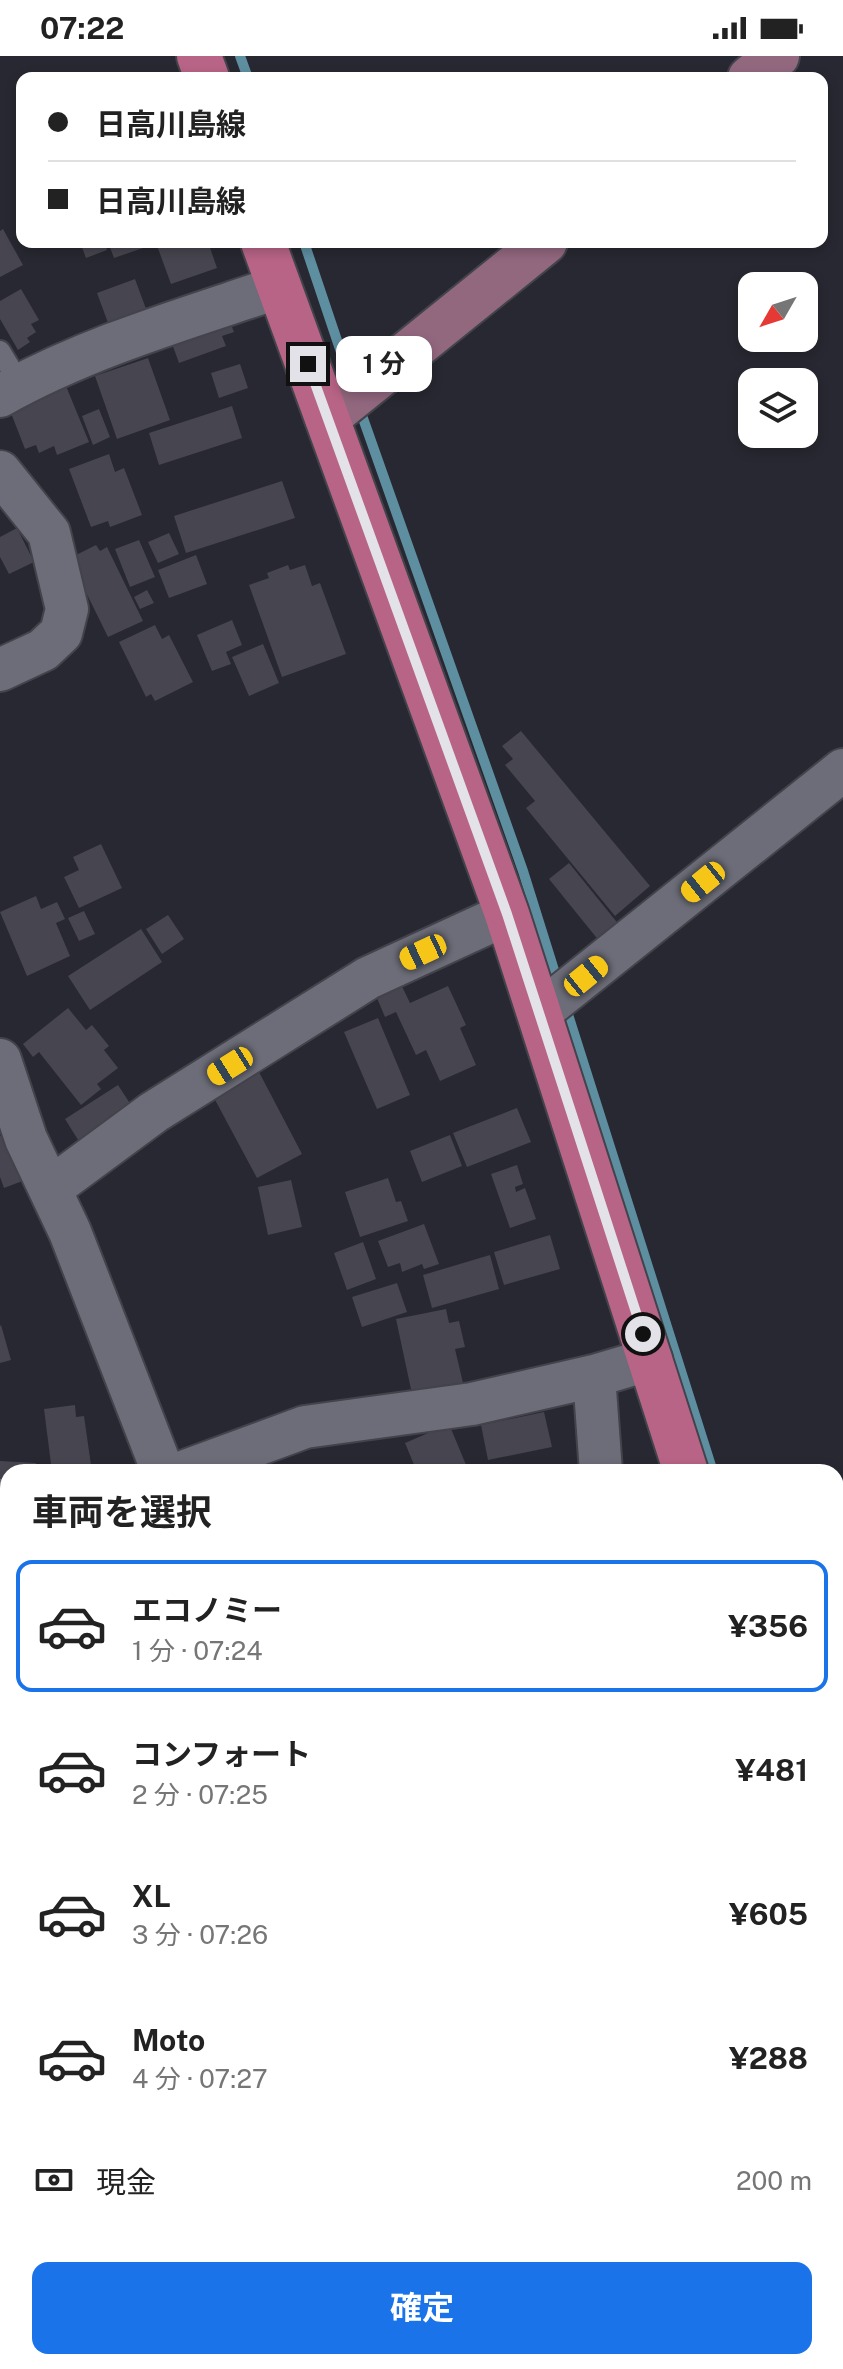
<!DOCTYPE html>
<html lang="ja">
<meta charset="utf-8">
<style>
:root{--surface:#fff;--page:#f2f2f2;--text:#222;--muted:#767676;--line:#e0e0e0;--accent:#1a73e8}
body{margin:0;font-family:"Public Sans","Noto Sans JP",sans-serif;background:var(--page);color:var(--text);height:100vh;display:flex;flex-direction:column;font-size:30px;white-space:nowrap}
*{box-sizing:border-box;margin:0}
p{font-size:26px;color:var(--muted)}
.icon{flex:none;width:44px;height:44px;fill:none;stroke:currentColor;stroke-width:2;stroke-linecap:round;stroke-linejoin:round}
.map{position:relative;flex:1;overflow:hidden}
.drawer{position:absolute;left:0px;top:1408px;width:844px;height:906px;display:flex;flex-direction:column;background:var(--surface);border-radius:24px 24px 0 0;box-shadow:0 4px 12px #0003}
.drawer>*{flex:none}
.hud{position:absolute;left:16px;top:16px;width:812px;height:176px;border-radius:16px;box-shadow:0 4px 12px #0003;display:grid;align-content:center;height:176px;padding:0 32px;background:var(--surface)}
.needle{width:52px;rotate:231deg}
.controls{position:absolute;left:738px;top:216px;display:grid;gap:16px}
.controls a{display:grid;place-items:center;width:80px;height:80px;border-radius:16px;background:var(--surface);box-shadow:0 4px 12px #0003;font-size:40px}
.end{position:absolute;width:36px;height:36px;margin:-18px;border:10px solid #e2e2e8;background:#111;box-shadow:0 0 0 4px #111}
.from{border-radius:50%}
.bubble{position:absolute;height:56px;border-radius:16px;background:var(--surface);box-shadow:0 4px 12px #0003;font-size:26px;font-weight:700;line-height:56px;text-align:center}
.car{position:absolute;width:24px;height:48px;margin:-24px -12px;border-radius:10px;box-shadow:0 0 6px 2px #0007;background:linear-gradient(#f5c518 24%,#345 0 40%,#f5c518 0 76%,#345 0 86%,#f5c518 0)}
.hud b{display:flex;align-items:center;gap:28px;height:76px;font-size:30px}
.hud b+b{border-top:2px solid var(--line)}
.hud i{width:20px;height:20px;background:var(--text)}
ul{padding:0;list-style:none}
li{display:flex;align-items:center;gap:24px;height:132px;margin:0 16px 12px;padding:0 16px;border:4px solid transparent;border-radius:16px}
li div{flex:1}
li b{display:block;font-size:30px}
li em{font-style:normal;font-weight:700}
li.on{border-color:var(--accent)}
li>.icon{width:72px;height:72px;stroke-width:1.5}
h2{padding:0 32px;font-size:36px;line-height:96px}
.pay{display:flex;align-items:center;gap:20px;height:88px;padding:0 32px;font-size:30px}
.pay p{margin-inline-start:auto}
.cta{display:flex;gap:16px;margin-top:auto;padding:16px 32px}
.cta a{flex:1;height:92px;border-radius:16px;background:var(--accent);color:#fff;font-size:32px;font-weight:700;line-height:92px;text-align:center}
.status{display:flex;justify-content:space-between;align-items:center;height:56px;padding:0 40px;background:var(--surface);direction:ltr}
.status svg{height:22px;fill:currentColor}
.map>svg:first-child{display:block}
.green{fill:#215519}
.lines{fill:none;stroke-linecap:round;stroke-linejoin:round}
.stream{stroke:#5e8fa1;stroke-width:10}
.building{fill:#47454f}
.lane-casing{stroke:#42434b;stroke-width:24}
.street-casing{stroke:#42434b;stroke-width:46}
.secondary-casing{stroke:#42434b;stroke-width:48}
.primary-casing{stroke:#42434b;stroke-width:48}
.lane{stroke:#6c6d78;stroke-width:20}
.street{stroke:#6c6d78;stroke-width:42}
.secondary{stroke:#92687f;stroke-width:44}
.primary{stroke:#b86486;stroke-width:44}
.route{stroke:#e2e2e8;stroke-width:10}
</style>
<div class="status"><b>07:22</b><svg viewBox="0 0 49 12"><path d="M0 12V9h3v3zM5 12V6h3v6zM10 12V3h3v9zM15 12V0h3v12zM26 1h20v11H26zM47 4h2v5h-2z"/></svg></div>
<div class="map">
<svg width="843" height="2313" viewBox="0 0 843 2313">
<rect width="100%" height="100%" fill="#272831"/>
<path class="green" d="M836,2132L843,2142V2309L839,2313H755L749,2306H836Z"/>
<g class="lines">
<path class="stream" d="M240,0L248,22
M304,186L352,329
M359,351L523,815L559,930
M565,949L713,1416
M836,1778L843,1792"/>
</g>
<path class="building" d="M3,173L23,209L0,221V175Z
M80,186H104L107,194L86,202Z
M108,186H147L149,190L114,202Z
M208,186L217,212L171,228L156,187Z
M135,223L149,261L111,275L97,237Z
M21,233L39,264L31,268L36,276L27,282L30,286L18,294L0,263V245Z
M228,261L234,276L222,280L226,290L179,307L170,282Z
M148,302L170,364L117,383L95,320Z
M240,308L248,332L219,342L211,317Z
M66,330L89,386L57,399L54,390L39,397L36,389L25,393L9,352Z
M232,350L242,382L159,409L149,377Z
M99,353L110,381L93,389L82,360Z
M109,398L115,416L124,412L142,459L110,471L108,465L91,471L69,413Z
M282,425L295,462L186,497L174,460Z
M17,472L34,506L9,518L0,501V481Z
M169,477L179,498L158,507L148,486Z
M139,484L155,521L130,531L115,493Z
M96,489L100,495L107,491L143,565L108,581L72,508L79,504L76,499Z
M196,499L207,528L169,542L158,514Z
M288,509L290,514L305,509L312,530L320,527L346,598L282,621L249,529L269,522L267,517Z
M147,534L154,547L140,553L134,541Z
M232,564L242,589L226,596L231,608L212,615L197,579Z
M155,569L162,583L169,579L193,626L155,645L151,638L146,641L119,586Z
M263,588L279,627L249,640L232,601Z
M521,675L650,830L615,860L526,752L535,745L505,709L513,703L502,690Z
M101,788L122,832L79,852L64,821L79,814L73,801Z
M569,807L620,870L600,886L549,823Z
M36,840L41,853L57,846L65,863L56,867L70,900L27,920L0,856Z
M84,855L95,878L79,885L68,862Z
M168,859L184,883L162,898L146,873Z
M141,873L162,906L90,954L68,920Z
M399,924L410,947L448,930L466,969L460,972L476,1009L440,1025L426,994L416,999L396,956L385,961L374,935Z
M68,952L86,974L92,969L109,990L104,994L118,1012L97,1028L101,1033L81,1049L39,996L33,1001L23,988Z
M378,962L410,1039L377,1053L344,976Z
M259,1016L302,1098L257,1122L213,1040Z
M118,1029L133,1052L80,1087L65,1063Z
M517,1052L531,1086L467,1111L453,1077Z
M14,1074L33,1121L4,1132L0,1121V1080Z
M450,1079L462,1110L422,1126L410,1095Z
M517,1109L523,1128L515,1131L516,1136L525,1132L536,1163L510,1172L491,1118Z
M388,1122L396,1146L401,1145L408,1165L360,1181L345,1136Z
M291,1124L302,1171L268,1179L258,1131Z
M424,1168L439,1208L424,1213L422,1208L402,1216L400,1207L388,1211L378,1185Z
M550,1179L560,1213L504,1229L494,1196Z
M363,1186L376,1223L347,1234L334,1197Z
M490,1199L499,1233L432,1252L423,1219Z
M397,1227L407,1256L362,1271L352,1241Z
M446,1253L449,1267L459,1265L465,1291L455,1293L463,1327L412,1338L396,1263Z
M1,1269L11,1304L0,1307V1270Z
M75,1349L76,1361L84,1360L92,1416H52L44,1353Z
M544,1356L552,1391L488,1404L481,1369Z
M449,1368L469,1416H417L405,1387Z
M0,1405L36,1407L35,1416H8V1426L0,1425Z
M0,1454H8V1484H0Z
M8,1487V1507H0V1488Z
M55,2306L57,2313H28V2312Z
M433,2306H475L481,2313H425Z
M644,2306H682L688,2313H640Z"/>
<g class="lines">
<defs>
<path id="lane" d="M0,295L20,328
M0,2277L7,2313"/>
<path id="street" d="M0,340C87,291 185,263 279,231
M0,416L49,477L67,553L61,577L43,594L0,614
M539,957L843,714
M0,1004L26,1083L70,1176L163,1416
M51,1132L154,1056L368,922L507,858
M594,1320L601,1416
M183,1416L305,1371L472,1348L594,1320L651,1303
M0,1444H8
M836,1469L843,1464
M836,2055L843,2051
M325,2313L339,2306"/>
<path id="secondary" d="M750,22L777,0
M327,362L545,186"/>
<path id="primary" d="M199,0L207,22
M263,186L507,858L686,1416
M836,1838L843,1853"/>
</defs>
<use href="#lane" class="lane-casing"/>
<use href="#street" class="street-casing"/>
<use href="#secondary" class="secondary-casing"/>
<use href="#primary" class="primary-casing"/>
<use href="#lane" class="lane"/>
<use href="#street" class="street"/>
<use href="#secondary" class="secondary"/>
<use href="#primary" class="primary"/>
</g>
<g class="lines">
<path class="route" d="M308,308L507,858L643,1278"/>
</g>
</svg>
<div class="controls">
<a><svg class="needle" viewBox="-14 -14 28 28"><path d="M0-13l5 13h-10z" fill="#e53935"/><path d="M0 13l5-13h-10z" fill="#767676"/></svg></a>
<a><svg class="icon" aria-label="layers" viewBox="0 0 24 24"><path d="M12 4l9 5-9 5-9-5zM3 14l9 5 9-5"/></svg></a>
</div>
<i class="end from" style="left:643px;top:1278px"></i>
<i class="end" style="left:308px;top:308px"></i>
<div class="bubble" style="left:336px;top:280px;width:96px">1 分</div>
<i class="car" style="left:703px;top:826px;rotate:231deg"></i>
<i class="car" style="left:423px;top:896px;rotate:245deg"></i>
<i class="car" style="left:586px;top:920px;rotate:51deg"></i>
<i class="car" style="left:230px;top:1010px;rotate:238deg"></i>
<div class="hud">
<b><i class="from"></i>日高川島線</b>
<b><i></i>日高川島線</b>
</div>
<section class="drawer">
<h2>車両を選択</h2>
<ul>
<li class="on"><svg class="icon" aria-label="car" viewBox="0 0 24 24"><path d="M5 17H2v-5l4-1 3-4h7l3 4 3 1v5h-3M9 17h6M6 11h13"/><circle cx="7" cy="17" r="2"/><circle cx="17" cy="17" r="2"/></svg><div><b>エコノミー</b><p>1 分 · 07:24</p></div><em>¥356</em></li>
<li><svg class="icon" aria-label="car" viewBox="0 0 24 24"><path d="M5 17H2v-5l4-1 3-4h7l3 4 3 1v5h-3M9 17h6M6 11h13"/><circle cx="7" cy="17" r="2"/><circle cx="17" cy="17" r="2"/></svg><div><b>コンフォート</b><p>2 分 · 07:25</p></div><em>¥481</em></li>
<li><svg class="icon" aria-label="car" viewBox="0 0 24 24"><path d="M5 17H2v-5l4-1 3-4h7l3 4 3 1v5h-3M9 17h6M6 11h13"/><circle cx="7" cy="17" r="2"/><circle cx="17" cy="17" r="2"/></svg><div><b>XL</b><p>3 分 · 07:26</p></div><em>¥605</em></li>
<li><svg class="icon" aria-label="car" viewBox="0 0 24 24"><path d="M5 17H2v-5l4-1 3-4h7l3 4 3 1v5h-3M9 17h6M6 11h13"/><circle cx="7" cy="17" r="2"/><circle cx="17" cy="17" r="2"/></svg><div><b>Moto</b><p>4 分 · 07:27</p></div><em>¥288</em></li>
</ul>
<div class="pay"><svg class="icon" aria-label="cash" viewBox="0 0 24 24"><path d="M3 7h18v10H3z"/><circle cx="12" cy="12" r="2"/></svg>現金<p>200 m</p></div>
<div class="cta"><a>確定</a></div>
</section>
</div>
